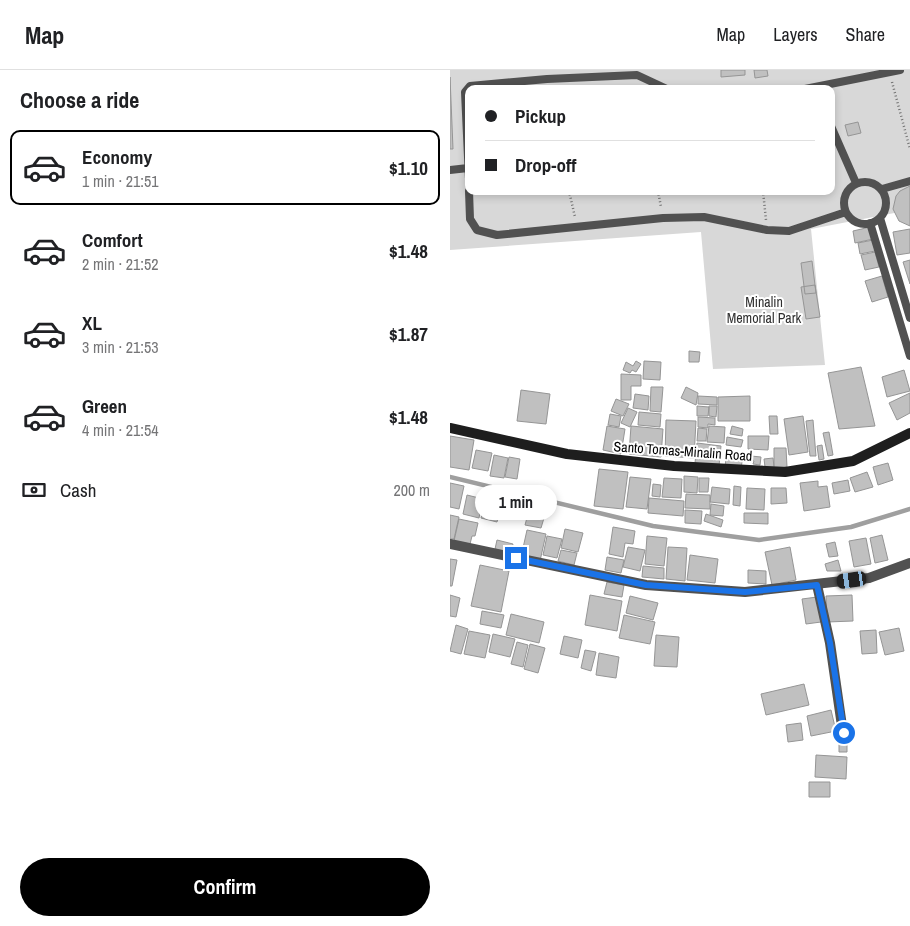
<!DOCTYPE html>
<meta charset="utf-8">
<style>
:root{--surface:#fff;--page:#f6f6f6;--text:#202124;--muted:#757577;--line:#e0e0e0;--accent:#000}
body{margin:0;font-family:"Archivo Narrow",sans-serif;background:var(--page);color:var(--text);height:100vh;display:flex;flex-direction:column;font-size:19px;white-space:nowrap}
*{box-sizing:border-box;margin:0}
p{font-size:16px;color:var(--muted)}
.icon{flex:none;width:28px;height:28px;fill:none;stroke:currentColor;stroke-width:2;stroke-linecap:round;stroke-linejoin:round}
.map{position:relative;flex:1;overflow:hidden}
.sheet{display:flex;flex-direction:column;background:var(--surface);width:450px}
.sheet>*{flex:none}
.banner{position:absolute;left:15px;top:15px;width:370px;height:110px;border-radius:10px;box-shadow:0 2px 8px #0003;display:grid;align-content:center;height:110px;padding:0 20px;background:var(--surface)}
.end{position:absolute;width:22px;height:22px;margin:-11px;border:6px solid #1a73e8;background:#fff;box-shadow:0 0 0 2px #fff}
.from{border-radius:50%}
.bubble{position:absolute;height:35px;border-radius:18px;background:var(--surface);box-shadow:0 2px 8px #0003;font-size:16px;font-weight:800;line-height:35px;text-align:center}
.car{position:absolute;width:15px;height:30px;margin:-15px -8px;border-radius:6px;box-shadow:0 0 4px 1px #0007;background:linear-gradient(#222 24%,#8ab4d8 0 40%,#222 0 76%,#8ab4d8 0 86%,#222 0)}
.banner b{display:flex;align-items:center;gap:18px;height:48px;font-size:19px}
.banner b+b{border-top:1px solid var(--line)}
.banner i{width:12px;height:12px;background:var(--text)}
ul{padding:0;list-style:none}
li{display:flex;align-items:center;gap:15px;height:75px;margin:0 10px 8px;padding:0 10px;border:2px solid transparent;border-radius:10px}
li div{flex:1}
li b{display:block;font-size:19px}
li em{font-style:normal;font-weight:800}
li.selected{border-color:var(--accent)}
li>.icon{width:45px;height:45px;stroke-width:1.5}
h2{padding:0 20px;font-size:22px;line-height:60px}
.pay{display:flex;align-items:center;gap:12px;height:55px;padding:0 20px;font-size:19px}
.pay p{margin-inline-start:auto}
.button{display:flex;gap:10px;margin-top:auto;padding:10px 20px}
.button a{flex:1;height:58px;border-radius:30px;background:var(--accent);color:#fff;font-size:20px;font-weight:800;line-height:58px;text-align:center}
header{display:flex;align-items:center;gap:30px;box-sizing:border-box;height:70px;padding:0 25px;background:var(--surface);border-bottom:1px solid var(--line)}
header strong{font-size:24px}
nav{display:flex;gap:28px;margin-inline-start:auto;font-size:18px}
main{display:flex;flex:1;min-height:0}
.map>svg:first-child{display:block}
.green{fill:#d8d8d8;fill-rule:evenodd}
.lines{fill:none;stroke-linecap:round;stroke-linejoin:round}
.stream{stroke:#9f9f9f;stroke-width:4.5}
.building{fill:#c0c0c0;stroke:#959595}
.path{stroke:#737373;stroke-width:2.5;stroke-dasharray:1 2.5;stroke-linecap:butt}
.lane{stroke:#515151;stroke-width:8}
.street{stroke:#515151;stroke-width:10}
.secondary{stroke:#1e1e1e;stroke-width:10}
.route{stroke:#1a73e8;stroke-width:6}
.labels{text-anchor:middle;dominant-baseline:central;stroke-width:4;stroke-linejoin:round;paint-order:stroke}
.park-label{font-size:14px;fill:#2f2f2f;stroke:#fff}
.street-label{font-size:14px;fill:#000;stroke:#fff}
</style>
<header>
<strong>Map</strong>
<nav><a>Map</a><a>Layers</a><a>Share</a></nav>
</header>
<main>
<section class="sheet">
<h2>Choose a ride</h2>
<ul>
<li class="selected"><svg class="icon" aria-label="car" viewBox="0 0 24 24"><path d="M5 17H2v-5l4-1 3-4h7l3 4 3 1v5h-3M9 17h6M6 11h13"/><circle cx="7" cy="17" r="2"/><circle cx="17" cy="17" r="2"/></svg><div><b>Economy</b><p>1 min · 21:51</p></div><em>$1.10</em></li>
<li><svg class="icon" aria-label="car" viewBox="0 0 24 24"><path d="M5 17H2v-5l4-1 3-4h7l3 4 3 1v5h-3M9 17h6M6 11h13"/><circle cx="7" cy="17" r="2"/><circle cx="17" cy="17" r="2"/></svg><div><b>Comfort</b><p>2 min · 21:52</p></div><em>$1.48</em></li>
<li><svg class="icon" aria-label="car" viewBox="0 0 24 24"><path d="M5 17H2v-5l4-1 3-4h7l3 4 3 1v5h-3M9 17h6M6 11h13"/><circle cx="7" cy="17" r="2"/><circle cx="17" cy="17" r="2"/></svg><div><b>XL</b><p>3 min · 21:53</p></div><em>$1.87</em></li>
<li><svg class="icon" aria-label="car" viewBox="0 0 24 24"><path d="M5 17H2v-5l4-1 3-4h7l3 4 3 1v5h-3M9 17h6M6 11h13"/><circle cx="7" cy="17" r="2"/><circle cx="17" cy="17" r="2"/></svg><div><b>Green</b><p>4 min · 21:54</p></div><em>$1.48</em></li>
</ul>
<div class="pay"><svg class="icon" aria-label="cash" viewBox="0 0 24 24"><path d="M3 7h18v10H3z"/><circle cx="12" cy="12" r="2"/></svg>Cash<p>200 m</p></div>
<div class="button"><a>Confirm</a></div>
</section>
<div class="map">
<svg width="460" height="856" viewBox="0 0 460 856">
<rect width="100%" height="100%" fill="#fff"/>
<path class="green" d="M0,0H460V140L361,159L375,295L263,299L251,162L0,180ZM19,19H381V121H19Z"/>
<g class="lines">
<path class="stream" d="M0,407L203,456L309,470L401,457L460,439"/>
</g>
<path class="building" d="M271,0H295V5L271,7Z
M304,0H317L318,6L305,8Z
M0,7L3,79H0Z
M408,52L411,63L398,66L395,55Z
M460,116V156L449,151L443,139L446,126L450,121Z
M420,157L423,169L405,173L403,161Z
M460,159V183L447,185L443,162Z
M423,170L425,181L410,184L408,173Z
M425,182L429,197L415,200L411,185Z
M460,190V214L453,192Z
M362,191L366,223L355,224L351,193Z
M432,206L438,227L422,232L415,211Z
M365,215L370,247L356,249L351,217Z
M239,281L250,282L249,292H239Z
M186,291L191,294L186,302L182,300L180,303L173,300L176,292L183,296Z
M194,291L211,292L210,310L193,309Z
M411,297L425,356L389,359L378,303Z
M454,300L460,321L437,327L432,307Z
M171,304L191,305V316H181V330H171Z
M201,317H213L211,342L200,341Z
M236,317L248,323L246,335L231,328Z
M71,320L100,324L96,354L67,351Z
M460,323V343L447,350L439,333Z
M185,324L199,326L198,340L183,338Z
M248,326L267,327V335L248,334Z
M300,326V351H268V327Z
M166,329L179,334L173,346L161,341Z
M247,336L259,337L258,346H247Z
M259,336H267L266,347L259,346Z
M178,338L187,342L180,357L171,353Z
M189,342L211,344L210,357L188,355Z
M160,344L171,346L169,357L158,355Z
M319,346H327L328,364H320Z
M353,346L358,382L339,385L334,349Z
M248,347L265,348V355L258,354V358L248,357Z
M216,350L246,351L244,388L215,386Z
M363,350L366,386H360L356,351Z
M157,356L175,359L171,384L153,380Z
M181,356L213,359L211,387L179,384Z
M259,356L275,357L274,373L257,372Z
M282,356L293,359L292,366L280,364Z
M248,358L257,359L256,371H247Z
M379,362L383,385L378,386L373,363Z
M0,366L24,370L19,400L0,397Z
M298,366H319L318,380L298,379Z
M277,367L293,370L291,377L276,375Z
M247,373L271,376L269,396L245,393Z
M372,375L374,389L369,390L367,376Z
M324,378H336L337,397H324Z
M26,380L42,383L38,401L22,398Z
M277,383L293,385L291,399L275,396Z
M44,385L58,388L54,408L40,406Z
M301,386L311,387L310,395L303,394L304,391L300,390Z
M59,387L70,389L67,409L55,407Z
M323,388L324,397H315L314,389Z
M438,393L443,410L428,415L423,397Z
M149,399L178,402L173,439L144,436Z
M417,402L423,417L405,422L400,408Z
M234,406L248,407L247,423L234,422Z
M180,407L201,409L197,439L176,437Z
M214,408L232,409L231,428L212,427Z
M249,408H259L258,422H249Z
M398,410L400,421L384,424L382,413Z
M368,411V417L377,416L380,437L354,441L350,413Z
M0,413L14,416L9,439L0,437Z
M203,414L211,415L210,427L202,426Z
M284,416L291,417L290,436L283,435Z
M262,417L280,419L279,434L260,432Z
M297,418L315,419L314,440L296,439Z
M321,418H336L337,433L321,434Z
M236,424L260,425V439L235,438Z
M17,425L33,429L29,448L13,444Z
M199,428L234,431L233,446L198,443Z
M35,433L51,437L47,452L31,448Z
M261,434L274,436L273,446L260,445Z
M235,440L252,441L251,454L235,453Z
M294,443H318V454L294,453Z
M78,444L94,448L91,458L75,455Z
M256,444L273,450L271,457L254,451Z
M0,445L9,447L4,469H0Z
M9,449L28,453L25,466H22L20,474L4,471Z
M163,457L185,461L183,474L175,473L173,487L159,484Z
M115,459L133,463L128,482L111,478Z
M77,460L96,464L90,491L71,487Z
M432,465L438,490L425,493L420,468Z
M97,466L112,469L107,488L93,485Z
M197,466L217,468L214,496L195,494Z
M416,468L421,494L404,497L399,471Z
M47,470L63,474L61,483L45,479Z
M385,472L388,486L379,487L376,474Z
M178,477L195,480L190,501L173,497Z
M218,477L237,478L235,511L216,509Z
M340,477L346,510L322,515L315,482Z
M111,480L127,483L124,495L108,491Z
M240,485L268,489L265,513L237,510Z
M157,487L174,490L171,503L155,500Z
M0,489L7,490L2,516H0Z
M388,490L391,501H377L375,494Z
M30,495L59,501L51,542L21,536Z
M193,496L214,498V509L192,507Z
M298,500L316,501V514L298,513Z
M157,512L174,515L172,527L154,524Z
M0,525L10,528L6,547L0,546Z
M140,525L172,531L167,561L135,555Z
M402,525L403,551L377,552L376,526Z
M180,526L208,533L203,550L176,543Z
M367,527L371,552L356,554L352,529Z
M32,541L54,545L51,558L30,554Z
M61,544L94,552L89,573L56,565Z
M174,545L205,552L200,574L169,568Z
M6,555L18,559L11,584L0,581Z
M449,558L454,581L435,585L429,562Z
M426,560L427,583L412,584L410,561Z
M19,561L40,565L35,588L14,584Z
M43,564L65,569L60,587L39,582Z
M206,565L229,567L227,597L204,596Z
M114,566L132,570L128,588L110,584Z
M67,572L78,575L73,597L61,594Z
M80,574L95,578L88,603L74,599Z
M135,580L146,582L141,601L131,598Z
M149,583L169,587L166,608L146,605Z
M354,614L359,635L316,645L311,624Z
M381,640L386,661L361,666L357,646Z
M351,653L353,670L338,672L336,655Z
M397,672V682H389V673Z
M366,685L397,687L396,709L365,707Z
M359,712H380V727H359Z"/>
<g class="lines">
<path class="path" d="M442,12L460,79
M119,121L125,147
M208,121L211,137
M313,121L316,150"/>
<path class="lane" d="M355,19L450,0
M381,56L406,113
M0,100L18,98
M19,109L15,22L20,16L97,9L187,5L217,19
M394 133a21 21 0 1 1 42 0a21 21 0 1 1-42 0Z
M432,119L460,111
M19,121L20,149L27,160L47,165L213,148L254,147L317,160L339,161L396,142
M430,148L460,248
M420,153L460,286"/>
<path class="street" d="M0,474L196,515L295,522L419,508L460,493
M367,515L380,573L393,663"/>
<path class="secondary" d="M0,358L117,384L224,396L335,402L403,391L460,363"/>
</g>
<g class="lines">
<path class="route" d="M66,488L196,515L295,522L367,515L380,573L394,663"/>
</g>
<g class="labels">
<g class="park-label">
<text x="314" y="232">Minalin<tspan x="314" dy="16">Memorial Park</tspan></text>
</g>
<g class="street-label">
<text transform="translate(233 381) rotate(4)">Santo Tomas-Minalin Road</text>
</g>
</g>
</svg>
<i class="end from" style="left:394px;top:663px"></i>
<i class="end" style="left:66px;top:488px"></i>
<div class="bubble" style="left:25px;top:415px;width:82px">1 min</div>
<i class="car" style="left:402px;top:510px;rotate:262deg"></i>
<div class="banner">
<b><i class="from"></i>Pickup</b>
<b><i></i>Drop-off</b>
</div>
</div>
</main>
